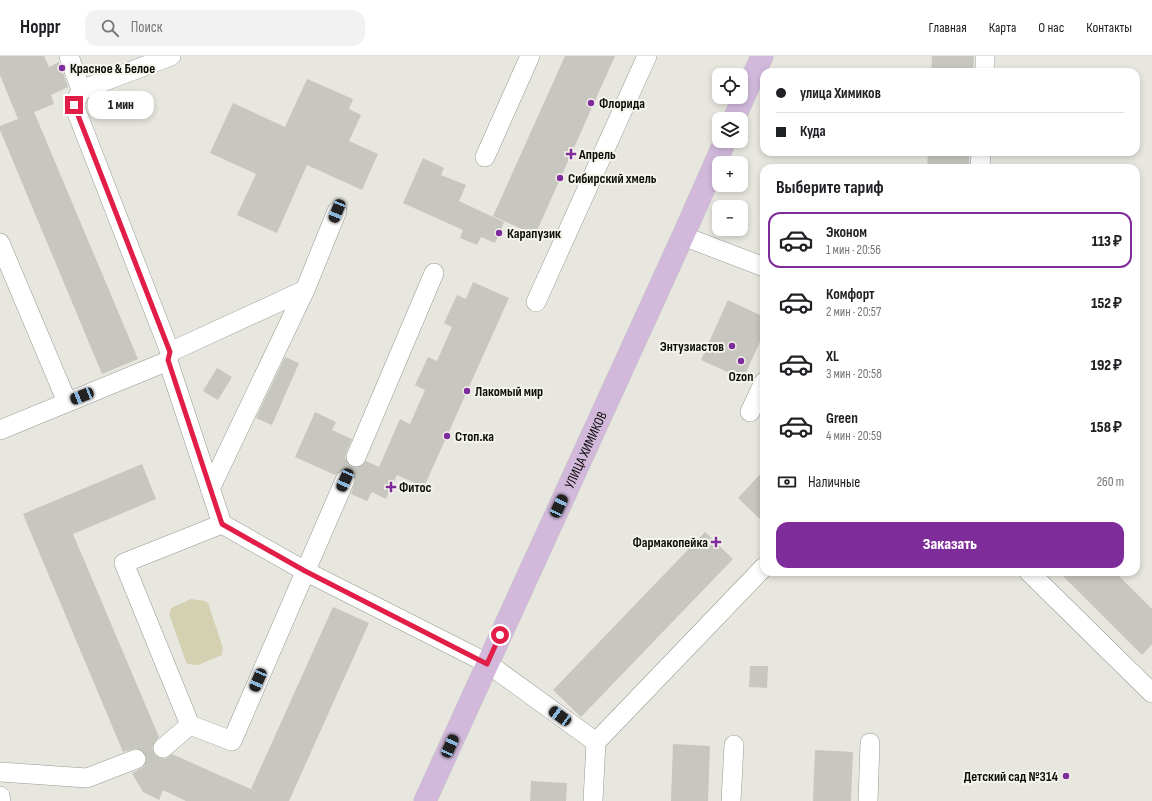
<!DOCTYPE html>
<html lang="ru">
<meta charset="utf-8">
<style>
:root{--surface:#fff;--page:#f2f2f2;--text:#202124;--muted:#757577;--line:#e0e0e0;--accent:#7f2c9b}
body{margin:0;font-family:"Sofia Sans Condensed",sans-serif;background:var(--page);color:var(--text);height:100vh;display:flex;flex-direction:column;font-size:15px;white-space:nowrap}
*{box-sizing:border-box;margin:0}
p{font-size:13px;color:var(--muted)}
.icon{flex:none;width:22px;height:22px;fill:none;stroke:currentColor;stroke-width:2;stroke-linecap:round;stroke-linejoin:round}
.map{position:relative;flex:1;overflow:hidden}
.drawer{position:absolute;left:760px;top:108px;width:380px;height:412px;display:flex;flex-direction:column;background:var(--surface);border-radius:12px;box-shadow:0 2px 6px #0003}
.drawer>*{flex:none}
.hud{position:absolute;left:760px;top:12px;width:380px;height:88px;border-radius:12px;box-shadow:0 2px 6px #0003;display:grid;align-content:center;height:88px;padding:0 16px;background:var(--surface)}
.fabs{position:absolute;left:712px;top:12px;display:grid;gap:8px}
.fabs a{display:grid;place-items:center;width:36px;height:36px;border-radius:8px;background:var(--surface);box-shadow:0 2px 6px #0003;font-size:20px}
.end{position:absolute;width:18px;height:18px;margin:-9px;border:5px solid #e11d48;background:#fff;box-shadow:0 0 0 2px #fff}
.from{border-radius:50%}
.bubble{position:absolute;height:28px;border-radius:12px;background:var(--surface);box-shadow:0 2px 6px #0003;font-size:13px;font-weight:800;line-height:28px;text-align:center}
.car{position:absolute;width:12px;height:24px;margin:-12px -6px;border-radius:5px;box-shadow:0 0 3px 1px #0007;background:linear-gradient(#222 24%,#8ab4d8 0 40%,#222 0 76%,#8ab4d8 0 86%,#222 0)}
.hud b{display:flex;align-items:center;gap:14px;height:38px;font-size:15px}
.hud b+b{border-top:1px solid var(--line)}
.hud i{width:10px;height:10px;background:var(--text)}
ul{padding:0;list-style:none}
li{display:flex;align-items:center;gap:12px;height:56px;margin:0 8px 6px;padding:0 8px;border:2px solid transparent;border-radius:12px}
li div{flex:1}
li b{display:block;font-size:15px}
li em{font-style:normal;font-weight:800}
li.selected{border-color:var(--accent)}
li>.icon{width:36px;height:36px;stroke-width:1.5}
h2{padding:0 16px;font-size:18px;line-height:48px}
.pay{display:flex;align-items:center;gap:10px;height:44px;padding:0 16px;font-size:15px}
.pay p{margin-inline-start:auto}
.primary-button{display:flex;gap:8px;margin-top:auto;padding:8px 16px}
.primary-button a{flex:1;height:46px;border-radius:12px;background:var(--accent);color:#fff;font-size:16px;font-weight:800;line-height:46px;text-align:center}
header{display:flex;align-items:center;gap:24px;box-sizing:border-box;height:56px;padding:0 20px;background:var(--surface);border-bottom:1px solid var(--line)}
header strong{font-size:19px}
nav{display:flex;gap:22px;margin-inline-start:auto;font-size:14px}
.search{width:280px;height:36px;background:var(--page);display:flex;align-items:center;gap:10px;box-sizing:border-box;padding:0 14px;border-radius:12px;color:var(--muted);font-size:15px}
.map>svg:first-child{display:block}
.green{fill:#d3d1b1}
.building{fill:#c7c6bf}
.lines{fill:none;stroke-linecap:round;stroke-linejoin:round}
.minor-tunnel{stroke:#c6c6bf;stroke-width:19;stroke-dasharray:19 10;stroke-linecap:butt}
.minor-casing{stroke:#989891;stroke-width:20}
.major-casing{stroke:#c5c5c4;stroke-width:23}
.minor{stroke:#fff;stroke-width:19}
.major{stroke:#d2b9dc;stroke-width:22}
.route{stroke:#e11d48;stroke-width:5}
.poi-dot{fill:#7f2c9b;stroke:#f5f4ec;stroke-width:1.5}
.labels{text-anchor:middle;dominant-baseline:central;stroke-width:4;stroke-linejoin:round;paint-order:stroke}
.poi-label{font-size:14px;font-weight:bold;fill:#0d0d0a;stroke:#f5f4ec;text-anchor:start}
.street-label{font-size:14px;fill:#0d0d0a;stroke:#f5f4ec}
</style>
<header>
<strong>Hoppr</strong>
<div class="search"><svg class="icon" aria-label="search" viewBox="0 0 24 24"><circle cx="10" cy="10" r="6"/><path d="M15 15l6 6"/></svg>Поиск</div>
<nav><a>Главная</a><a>Карта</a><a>О нас</a><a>Контакты</a></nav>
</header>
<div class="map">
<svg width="1152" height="745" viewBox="0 0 1152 745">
<rect width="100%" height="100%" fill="#e7e7df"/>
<path class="green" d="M191,543L205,545L208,547L223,592L222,599L198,609L188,608L186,606L169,558L171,552Z"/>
<path class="building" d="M0,0H44L49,11L59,6L68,31L51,39L54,48L34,56L138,303L102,318L0,74V70L18,63L0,19Z
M565,0H615L535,179L493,160Z
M932,0H974L973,16H931Z
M307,23L353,43L349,53L361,59L349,85L378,98L362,134L307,109L277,177L237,159L256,118L210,97L233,47L285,71Z
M928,96H969V112H927Z
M423,102L444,112L441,119L466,129L459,145L504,166L495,187L481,181L477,189L460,182L463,174L403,147Z
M473,226L509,242L424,431L397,419L386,443L372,436L367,445L351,438L356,423L354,418L350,414L343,413L335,419L295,401L315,356L336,366L332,374L352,383L346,397L345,403L347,408L352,411L358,412L366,405L379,411L400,363L410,368L425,334L415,329L428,301L437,305L452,271L444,267L457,239L466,243Z
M728,244L764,261V277L743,323L701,304Z
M285,301L299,307L272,369L256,362Z
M217,312L232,321L218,344L203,335Z
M142,408L156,443L73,478L159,681L153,689L152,694L155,699L165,703L172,698L266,740L251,733L333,551L369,567L289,745H186L163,734L159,744L143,736L133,719L132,717L145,710L147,704L146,699L143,694L137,692L123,696L23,458Z
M764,414V467L738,442Z
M705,476L733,503L581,661L553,634Z
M1059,516H1115L1152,553V588L1142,599Z
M750,610H768L767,632L749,631Z
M673,688L710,690L708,745H671Z
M815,694L853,696L851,745H813Z
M531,725L567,727L566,745H530Z"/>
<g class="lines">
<path class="minor-tunnel" d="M345,424L356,401
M136,703L163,692"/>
<defs>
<path id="minor" d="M69,0L81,34
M171,0L81,34L74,49L170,296L168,305L222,468L305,515L487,607L596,686
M985,16V0
M485,101L530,0
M980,112L981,96
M683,180L764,211
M0,187L67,346
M536,246L647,0
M170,296L305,234
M750,356L764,326
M0,374L168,305
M356,401L434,217
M210,433L305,234L337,155
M222,468L124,507L190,669L232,685L345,424
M1029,516L1152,637
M163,692L190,669
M0,716L87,722L136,703
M0,740L1,745
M593,745L596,686L764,511
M731,745L734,689
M868,745L870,687"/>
<g id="major">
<path d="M734,63L762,0"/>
<path id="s1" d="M425,745L683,180L725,85"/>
</g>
</defs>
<use href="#minor" class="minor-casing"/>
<use href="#major" class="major-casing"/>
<use href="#minor" class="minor"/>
<use href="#major" class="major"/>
</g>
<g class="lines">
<path class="route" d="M74,49L170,296L168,304L222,468L305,515L487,608L500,579"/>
</g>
<g class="poi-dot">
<circle cx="62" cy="12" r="4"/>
<circle cx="591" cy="47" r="4"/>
<path d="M569 92h4v4h4v4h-4v4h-4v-4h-4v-4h4z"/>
<circle cx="560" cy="122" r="4"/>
<circle cx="499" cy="177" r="4"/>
<circle cx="732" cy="290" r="4"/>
<circle cx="741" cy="305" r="4"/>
<circle cx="467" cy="335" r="4"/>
<circle cx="447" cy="380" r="4"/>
<path d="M389 425h4v4h4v4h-4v4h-4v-4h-4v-4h4z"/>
<path d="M714 480h4v4h4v4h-4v4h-4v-4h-4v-4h4z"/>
<circle cx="1066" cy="720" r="4"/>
</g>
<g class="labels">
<g class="poi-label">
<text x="70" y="12">Красное &amp; Белое</text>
<text x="599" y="47">Флорида</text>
<text x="579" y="98">Апрель</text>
<text x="568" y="122">Сибирский хмель</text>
<text x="507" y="177">Карапузик</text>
<text x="724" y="290" text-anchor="end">Энтузиастов</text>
<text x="741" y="320" text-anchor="middle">Ozon</text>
<text x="475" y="335">Лакомый мир</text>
<text x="455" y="380">Стоп.ка</text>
<text x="399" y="431">Фитос</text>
<text x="708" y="486" text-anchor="end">Фармакопейка</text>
<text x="1058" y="720" text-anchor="end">Детский сад №314</text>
</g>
<g class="street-label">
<text stroke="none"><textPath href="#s1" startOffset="386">УЛИЦА ХИМИКОВ</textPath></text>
</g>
</g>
</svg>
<div class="fabs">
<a><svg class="icon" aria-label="locate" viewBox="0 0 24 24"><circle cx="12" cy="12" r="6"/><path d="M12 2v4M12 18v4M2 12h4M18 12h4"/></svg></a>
<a><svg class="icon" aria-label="layers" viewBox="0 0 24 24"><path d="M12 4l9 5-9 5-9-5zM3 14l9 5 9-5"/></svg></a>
<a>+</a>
<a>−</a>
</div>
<i class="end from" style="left:500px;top:579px"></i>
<i class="end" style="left:74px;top:49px"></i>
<div class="bubble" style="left:88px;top:35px;width:66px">1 мин</div>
<i class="car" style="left:337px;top:155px;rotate:202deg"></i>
<i class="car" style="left:82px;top:340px;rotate:248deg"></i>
<i class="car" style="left:345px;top:424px;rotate:204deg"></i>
<i class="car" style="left:559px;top:450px;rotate:25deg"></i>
<i class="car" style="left:258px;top:624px;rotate:203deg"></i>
<i class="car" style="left:560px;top:660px;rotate:306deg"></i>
<i class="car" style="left:450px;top:690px;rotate:24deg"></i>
<div class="hud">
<b><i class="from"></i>улица Химиков</b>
<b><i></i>Куда</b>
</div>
<section class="drawer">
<h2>Выберите тариф</h2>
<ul>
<li class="selected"><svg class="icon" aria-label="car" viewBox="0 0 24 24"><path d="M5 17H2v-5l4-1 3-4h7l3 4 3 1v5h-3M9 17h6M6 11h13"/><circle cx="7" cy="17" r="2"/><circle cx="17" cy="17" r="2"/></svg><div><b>Эконом</b><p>1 мин · 20:56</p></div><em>113 ₽</em></li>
<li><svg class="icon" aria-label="car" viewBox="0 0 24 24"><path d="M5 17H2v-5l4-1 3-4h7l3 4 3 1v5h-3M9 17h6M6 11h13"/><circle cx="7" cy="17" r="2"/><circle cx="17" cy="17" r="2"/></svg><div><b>Комфорт</b><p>2 мин · 20:57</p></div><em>152 ₽</em></li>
<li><svg class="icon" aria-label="car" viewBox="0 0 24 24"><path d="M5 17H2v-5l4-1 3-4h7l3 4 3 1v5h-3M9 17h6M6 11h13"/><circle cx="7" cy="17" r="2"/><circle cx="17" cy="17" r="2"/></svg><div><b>XL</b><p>3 мин · 20:58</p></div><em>192 ₽</em></li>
<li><svg class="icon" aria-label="car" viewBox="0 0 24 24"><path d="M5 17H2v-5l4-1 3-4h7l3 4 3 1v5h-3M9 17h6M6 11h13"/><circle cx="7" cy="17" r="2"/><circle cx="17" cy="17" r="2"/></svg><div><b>Green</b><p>4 мин · 20:59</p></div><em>158 ₽</em></li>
</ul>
<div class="pay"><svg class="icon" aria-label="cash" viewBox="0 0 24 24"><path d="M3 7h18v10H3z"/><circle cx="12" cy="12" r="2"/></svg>Наличные<p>260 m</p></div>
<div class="primary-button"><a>Заказать</a></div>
</section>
</div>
